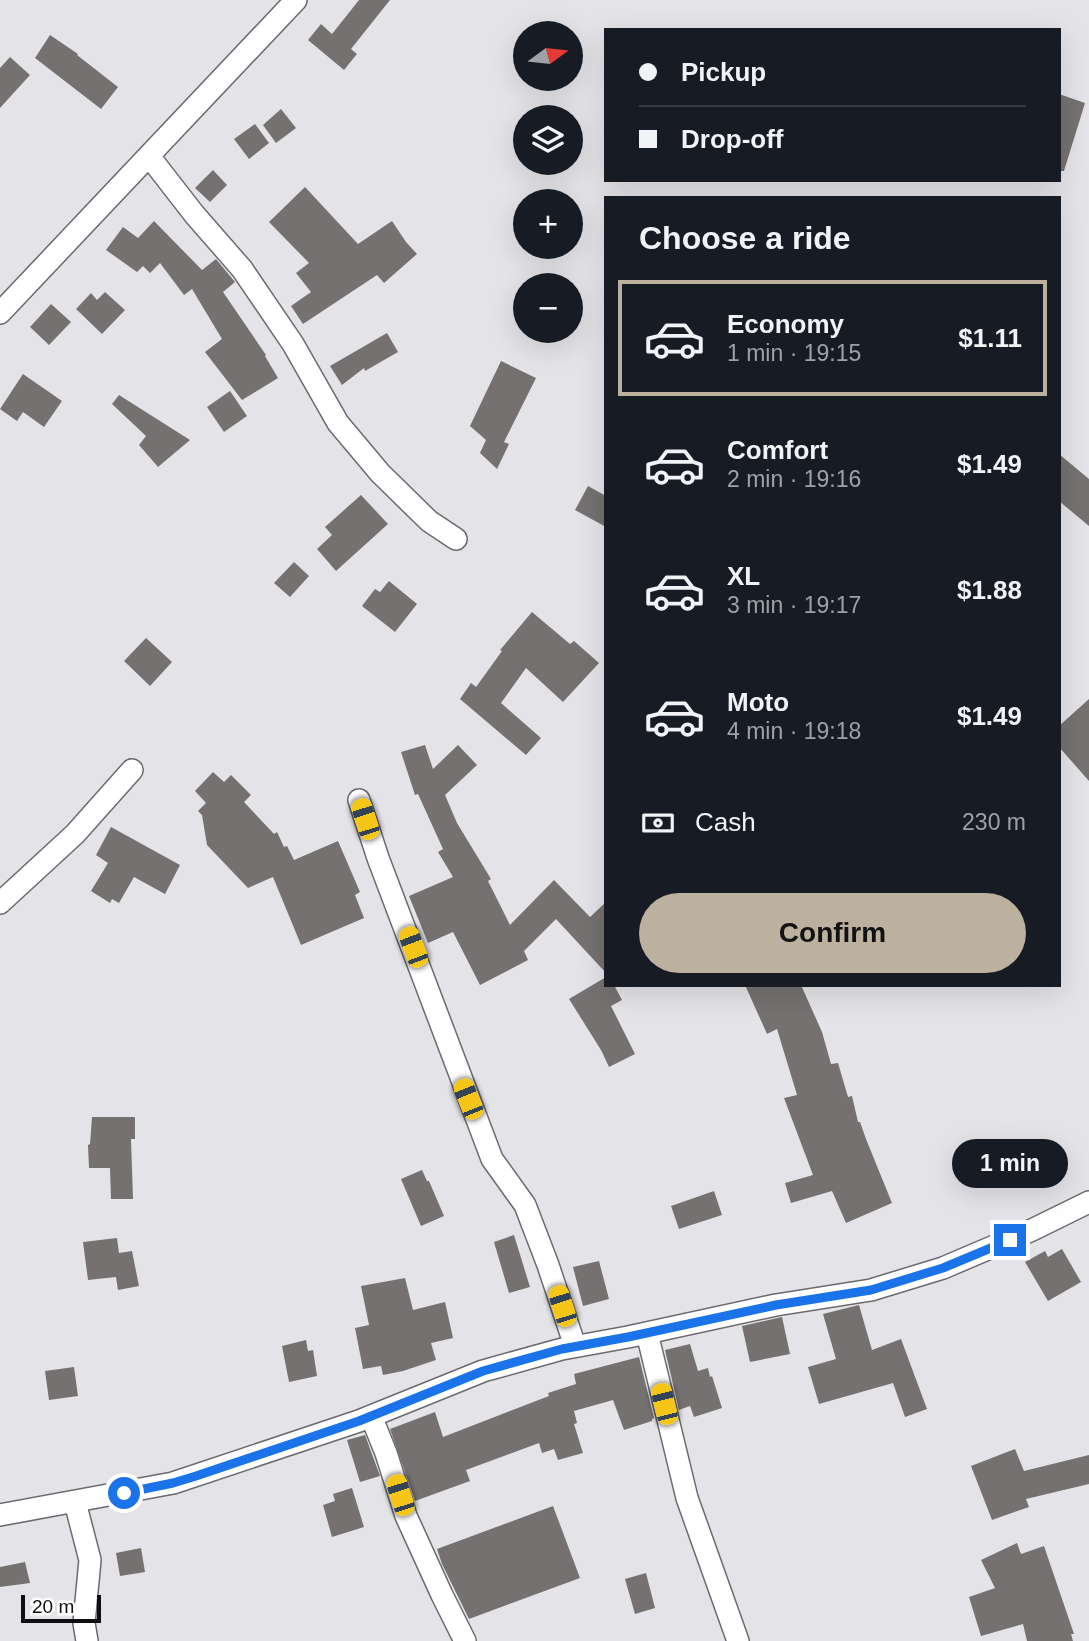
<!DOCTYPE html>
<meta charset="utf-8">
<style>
:root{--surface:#171b24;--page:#20242c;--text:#f1f3f6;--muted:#9ea1a6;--line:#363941;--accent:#bcb19e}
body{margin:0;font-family:Arial,sans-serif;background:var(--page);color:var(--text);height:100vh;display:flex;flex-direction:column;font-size:26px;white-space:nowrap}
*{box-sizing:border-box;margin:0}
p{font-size:23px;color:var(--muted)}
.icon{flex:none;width:38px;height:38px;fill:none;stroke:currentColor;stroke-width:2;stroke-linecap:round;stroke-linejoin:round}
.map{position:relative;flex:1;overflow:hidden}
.sheet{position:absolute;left:604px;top:196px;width:457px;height:791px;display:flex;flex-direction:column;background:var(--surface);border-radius:0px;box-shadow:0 7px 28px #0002}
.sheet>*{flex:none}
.hud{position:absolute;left:604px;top:28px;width:457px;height:154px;border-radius:0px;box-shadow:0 7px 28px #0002;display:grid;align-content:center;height:154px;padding:0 35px;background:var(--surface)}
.needle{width:46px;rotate:75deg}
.tools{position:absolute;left:513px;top:21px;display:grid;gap:14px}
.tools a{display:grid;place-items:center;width:70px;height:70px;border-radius:50%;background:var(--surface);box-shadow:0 7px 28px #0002;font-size:35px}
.scale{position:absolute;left:21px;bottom:18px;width:80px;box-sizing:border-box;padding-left:7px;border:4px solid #0e0f10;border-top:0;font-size:19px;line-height:24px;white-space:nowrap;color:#0e0f10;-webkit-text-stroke:5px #fff;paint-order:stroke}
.end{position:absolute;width:32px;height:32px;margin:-16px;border:9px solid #1a73e8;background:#fff;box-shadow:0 0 0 4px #fff}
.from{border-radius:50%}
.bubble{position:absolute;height:49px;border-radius:24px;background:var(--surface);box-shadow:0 7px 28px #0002;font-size:23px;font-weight:700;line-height:49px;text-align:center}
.car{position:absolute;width:21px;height:42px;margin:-21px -10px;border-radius:9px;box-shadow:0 0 5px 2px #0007;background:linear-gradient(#f5c518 24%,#345 0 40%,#f5c518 0 76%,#345 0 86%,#f5c518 0)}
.hud b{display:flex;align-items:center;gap:24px;height:66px;font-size:26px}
.hud b+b{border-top:2px solid var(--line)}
.hud i{width:18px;height:18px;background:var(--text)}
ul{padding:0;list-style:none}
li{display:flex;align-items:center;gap:21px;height:116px;margin:0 14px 10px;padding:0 21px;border:4px solid transparent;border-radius:0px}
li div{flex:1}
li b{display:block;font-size:26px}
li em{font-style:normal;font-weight:700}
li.active{border-color:var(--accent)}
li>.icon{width:63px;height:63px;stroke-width:1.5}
h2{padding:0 35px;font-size:32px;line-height:84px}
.pay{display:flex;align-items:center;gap:18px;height:77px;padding:0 35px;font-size:26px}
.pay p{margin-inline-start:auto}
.cta{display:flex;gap:14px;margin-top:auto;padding:14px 35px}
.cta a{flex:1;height:80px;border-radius:42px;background:var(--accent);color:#111;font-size:28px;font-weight:700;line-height:80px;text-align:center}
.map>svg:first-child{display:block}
.building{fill:#757170}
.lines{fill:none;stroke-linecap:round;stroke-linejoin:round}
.minor-casing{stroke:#6b6b6f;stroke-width:24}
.minor{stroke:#fff;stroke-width:21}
.route{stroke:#1a73e8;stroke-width:9}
</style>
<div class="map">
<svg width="1089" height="1641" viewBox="0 0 1089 1641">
<rect width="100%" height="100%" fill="#e4e4e8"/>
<path class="building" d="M359,0H390L351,49L357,54L344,70L308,40L321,24L332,34Z
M50,35L78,54L77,55L118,87L101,109L35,58Z
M10,57L30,75L0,108V68Z
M1059,94L1085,103L1064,171H1059Z
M281,109L296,128L276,143L263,125Z
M255,124L269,143L249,159L234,139Z
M213,170L227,185L210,202L195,188Z
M305,187L358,244L392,221L406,242L417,254L384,283L377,275L303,324L291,306L311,292L296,273L309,263L269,222Z
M154,221L202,270L216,259L235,282L223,292L266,355L265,356L278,378L242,400L205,352L222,339L192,289L184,295L160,263L150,273L143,266L137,272L106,250L123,227L138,238Z
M105,292L125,310L102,334L76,309L91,293L97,300Z
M51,304L71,322L49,345L30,327Z
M387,333L398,352L365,371L364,368L342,385L330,366Z
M501,361L536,378L504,442L509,444L497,469L480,453L486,440L470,426Z
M23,374L62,401L44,427L23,412L17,421L0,409Z
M230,391L247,416L224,432L207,407Z
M119,395L190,440L158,467L139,445L146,436L112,404Z
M1059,454L1089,479V526L1059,501Z
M588,486L606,496V527L575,510Z
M361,495L388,524L336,571L317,549L332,535L325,527Z
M294,562L309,576L290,597L274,583Z
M389,581L417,604L395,632L362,606L375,589L380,592Z
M532,612L570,644L574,641L599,663L563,702L526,668L501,703L541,738L526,755L460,699L471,683L476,687L502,651L500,650Z
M146,638L172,662L150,686L124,661Z
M1089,699V781L1059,747V726Z
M425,745L433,769L458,745L477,765L445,795L457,823L491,879L488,881L510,925L554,880L590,917L606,902V973L556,919L524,951L528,960L480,985L453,932L428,943L409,896L453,877L438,852L443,849L418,794L415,795L401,752Z
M213,772L224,782L231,775L251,795L244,802L274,834L277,832L284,847L287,846L294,860L338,841L360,892L355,895L364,918L301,945L273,877L248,888L207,845L202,815L198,811L206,803L195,791Z
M111,827L180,865L165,894L134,877L119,903L112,899L110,903L91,891L108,863L96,855Z
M606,977V985H614L622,1000L611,1006L635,1054L609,1067L601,1050L569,999Z
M745,985H801L822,1032L831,1064L838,1063L848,1097L852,1096L858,1122H860L866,1139L892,1203L846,1223L832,1191L791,1203L785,1183L813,1175L784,1098L797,1095L777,1029L767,1034Z
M92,1117H135V1139H131L133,1199H111L110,1168H89L88,1145L90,1144Z
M422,1170L427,1181H429L444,1216L421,1226L401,1179Z
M714,1191L722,1215L679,1229L671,1206Z
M514,1235L530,1287L509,1293L494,1242Z
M117,1238L119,1253L132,1251L139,1286L118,1290L116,1277L88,1280L83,1242Z
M1062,1249L1081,1282L1048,1301L1025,1262L1045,1251L1048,1257Z
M599,1261L609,1299L583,1306L573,1267Z
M405,1278L413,1310L445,1302L453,1338L431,1343L436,1360L403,1371L383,1375L381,1366L363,1369L355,1328L369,1325L361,1286Z
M859,1305L872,1350L901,1339L927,1409L905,1417L893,1383L819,1404L808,1367L836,1359L823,1314Z
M782,1317L790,1354L750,1362L742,1326Z
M306,1340L308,1351L313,1350L317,1376L289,1382L282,1346Z
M690,1344L698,1371L708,1368L710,1377L712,1376L722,1408L694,1417L690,1406L679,1410L665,1350Z
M639,1357L654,1418L652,1419V1421L624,1430L613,1400L574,1411L577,1423L574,1424L583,1453L558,1460L554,1449L542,1453L539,1443L466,1470L470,1481L415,1501L390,1429L435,1412L443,1437L549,1396L548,1393L576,1384L574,1374Z
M74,1367L78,1396L49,1400L45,1371Z
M365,1435L380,1476L360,1482L347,1440Z
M1015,1449L1024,1471L1089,1455V1484L1026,1499L1029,1507L992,1520L971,1466Z
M352,1488L364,1527L332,1537L323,1505L335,1501L333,1494Z
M553,1506L580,1578L469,1619L442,1564L437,1549Z
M1017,1543L1021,1554L1044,1546L1074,1634H1071L1073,1641H1027L1023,1624L981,1636L969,1597L995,1588L981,1560Z
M141,1548L145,1572L120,1576L116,1553Z
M25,1562L30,1583L0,1587V1567Z
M646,1573L655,1608L635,1614L625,1579Z"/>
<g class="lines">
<defs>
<path id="minor" d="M149,156L194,214L242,269L293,344L338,423L380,473L429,521L456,539
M0,313L296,0
M359,800L378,858L492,1159L525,1205L548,1265L575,1346
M0,903L75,834L132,770
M647,1333L687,1498L738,1641
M371,1416L386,1453L406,1516L442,1595L465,1641
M75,1502L90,1560L84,1623L87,1641
M0,1515L173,1483L359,1421L483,1371L562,1349L628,1337L776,1305L871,1290L943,1268L1032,1230L1089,1202"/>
</defs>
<use href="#minor" class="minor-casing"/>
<use href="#minor" class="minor"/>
</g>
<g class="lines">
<path class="route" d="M124,1493L173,1483L196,1476L359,1421L483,1371L562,1349L628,1337L776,1305L871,1290L943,1268L1010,1240"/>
</g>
</svg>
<div class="tools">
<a><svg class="needle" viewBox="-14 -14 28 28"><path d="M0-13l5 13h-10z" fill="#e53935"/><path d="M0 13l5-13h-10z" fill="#9ea1a6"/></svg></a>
<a><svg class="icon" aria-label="layers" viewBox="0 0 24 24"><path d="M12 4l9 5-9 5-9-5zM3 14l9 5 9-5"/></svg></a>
<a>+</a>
<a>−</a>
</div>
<div class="scale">20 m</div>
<i class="end from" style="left:124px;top:1493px"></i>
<i class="end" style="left:1010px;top:1240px"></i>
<div class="bubble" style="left:952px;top:1139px;width:116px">1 min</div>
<i class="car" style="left:365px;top:819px;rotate:342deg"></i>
<i class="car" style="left:413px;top:947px;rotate:339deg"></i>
<i class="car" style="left:468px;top:1099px;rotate:338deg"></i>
<i class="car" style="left:562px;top:1306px;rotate:342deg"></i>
<i class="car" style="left:664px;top:1404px;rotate:346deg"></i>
<i class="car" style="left:400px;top:1495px;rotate:342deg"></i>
<div class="hud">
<b><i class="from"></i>Pickup</b>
<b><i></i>Drop-off</b>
</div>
<section class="sheet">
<h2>Choose a ride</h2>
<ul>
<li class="active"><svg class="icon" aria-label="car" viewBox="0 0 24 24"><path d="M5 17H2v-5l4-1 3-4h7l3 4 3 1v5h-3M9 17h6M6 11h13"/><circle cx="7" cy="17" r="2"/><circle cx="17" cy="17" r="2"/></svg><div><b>Economy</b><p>1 min · 19:15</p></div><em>$1.11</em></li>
<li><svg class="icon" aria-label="car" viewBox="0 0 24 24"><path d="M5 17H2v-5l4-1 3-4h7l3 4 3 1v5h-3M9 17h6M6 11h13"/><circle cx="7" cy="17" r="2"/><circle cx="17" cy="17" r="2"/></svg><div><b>Comfort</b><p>2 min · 19:16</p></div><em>$1.49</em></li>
<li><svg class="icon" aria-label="car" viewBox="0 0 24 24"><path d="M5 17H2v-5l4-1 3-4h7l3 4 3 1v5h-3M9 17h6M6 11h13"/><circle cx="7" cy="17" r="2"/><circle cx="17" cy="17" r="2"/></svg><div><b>XL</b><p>3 min · 19:17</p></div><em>$1.88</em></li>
<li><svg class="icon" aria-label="car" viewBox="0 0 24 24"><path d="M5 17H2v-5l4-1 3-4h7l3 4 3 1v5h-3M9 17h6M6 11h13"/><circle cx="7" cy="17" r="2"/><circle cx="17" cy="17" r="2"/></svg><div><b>Moto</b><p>4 min · 19:18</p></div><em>$1.49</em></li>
</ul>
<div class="pay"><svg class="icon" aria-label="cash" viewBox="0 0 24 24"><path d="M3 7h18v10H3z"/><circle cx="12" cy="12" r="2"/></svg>Cash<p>230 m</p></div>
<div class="cta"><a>Confirm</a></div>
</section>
</div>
